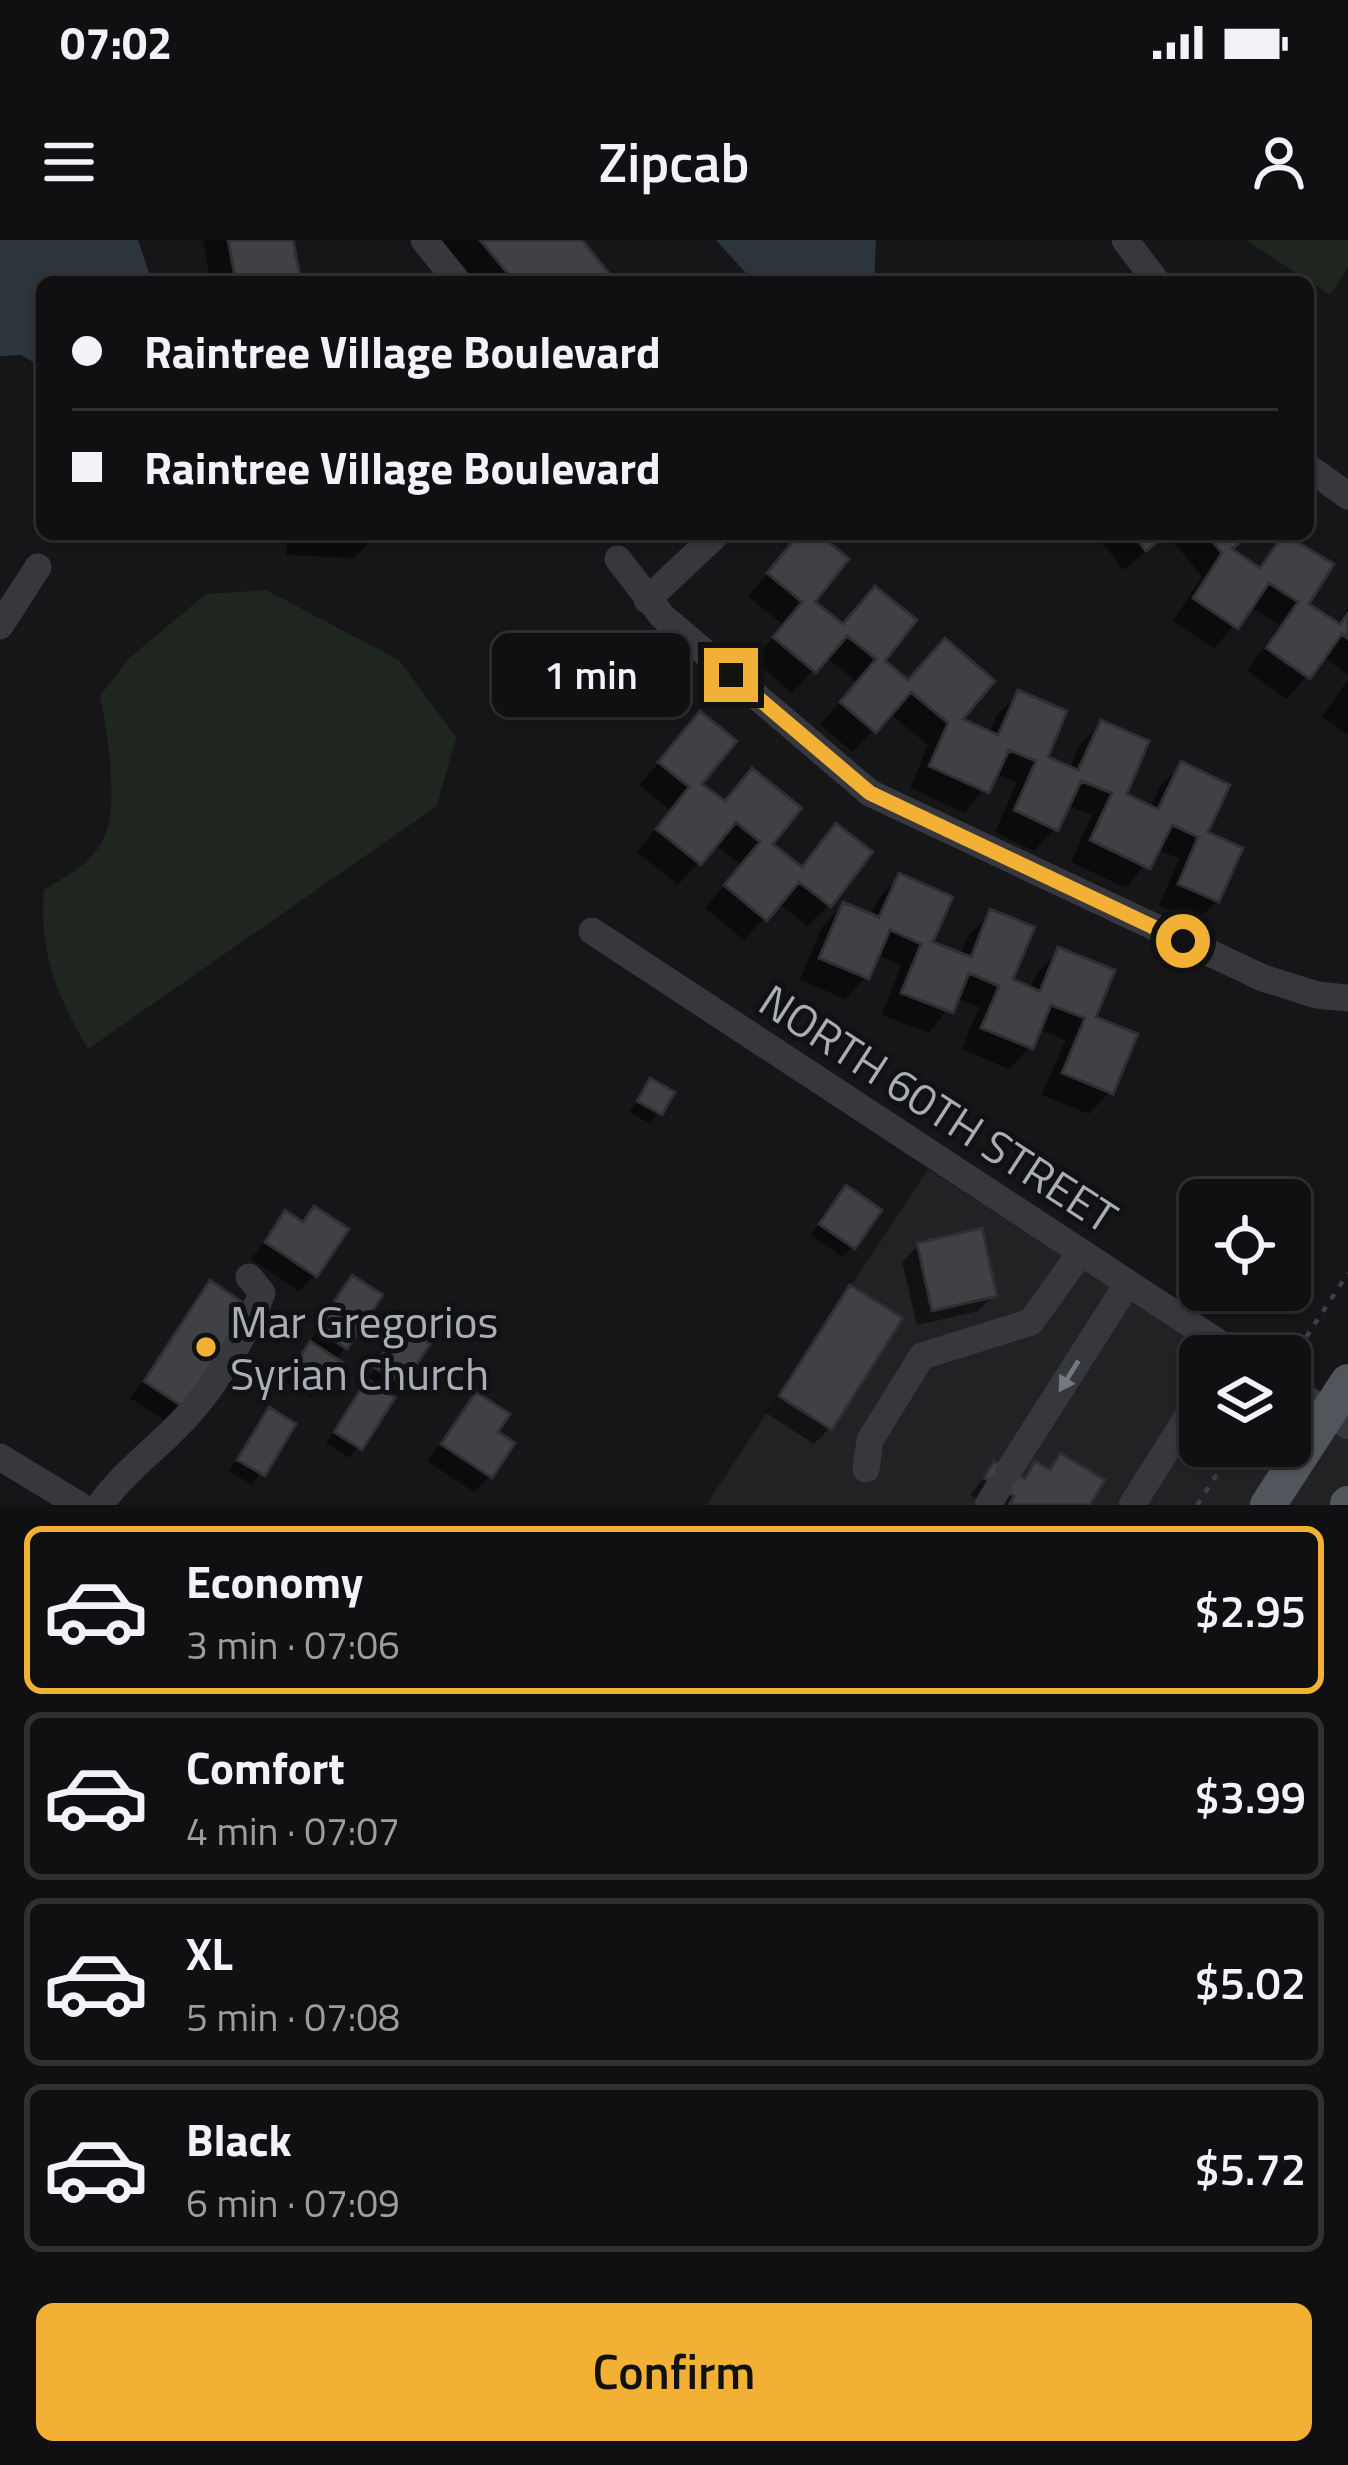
<!DOCTYPE html>
<meta charset="utf-8">
<style>
:root{--surface:#101012;--page:#1e1e20;--text:#f1f3f6;--muted:#9c9d9f;--line:#303032;--accent:#f2b134}
body{margin:0;font-family:"Titillium Web",sans-serif;background:var(--page);color:var(--text);height:100vh;display:flex;flex-direction:column;font-size:45px;white-space:nowrap}
*{box-sizing:border-box;margin:0}
p{font-size:39px;color:var(--muted)}
.icon{flex:none;width:66px;height:66px;fill:none;stroke:currentColor;stroke-width:2;stroke-linecap:round;stroke-linejoin:round}
.map{position:relative;height:1265px;overflow:hidden}
.sheet{display:flex;flex-direction:column;background:var(--surface);flex:1}
.sheet>*{flex:none}
.top-card{position:absolute;left:36px;top:36px;width:1278px;height:264px;border-radius:18px;box-shadow:0 3px 9px #0004,0 0 0 3px var(--line);display:grid;align-content:center;height:264px;padding:0 36px;background:var(--surface)}
.buttons{position:absolute;left:1179px;top:939px;display:grid;gap:24px}
.buttons a{display:grid;place-items:center;width:132px;height:132px;border-radius:18px;background:var(--surface);box-shadow:0 3px 9px #0004,0 0 0 3px var(--line);font-size:60px}
.end{position:absolute;width:54px;height:54px;margin:-27px;border:15px solid #f2b134;background:#111;box-shadow:0 0 0 6px #111}
.from{border-radius:50%}
.bubble{position:absolute;height:84px;border-radius:18px;background:var(--surface);box-shadow:0 3px 9px #0004,0 0 0 3px var(--line);font-size:39px;font-weight:600;line-height:84px;text-align:center}
.top-card b{display:flex;align-items:center;gap:42px;height:114px;font-size:45px}
.top-card b+b{border-top:3px solid var(--line)}
.top-card i{width:30px;height:30px;background:var(--text)}
ul{padding:21px 0 0;list-style:none}
li{display:flex;align-items:center;gap:36px;height:168px;margin:0 24px 18px;padding:0 12px;border:6px solid var(--line);border-radius:18px}
li div{flex:1}
li b{display:block;font-size:45px}
li em{font-style:normal;font-weight:600}
li.current{border-color:var(--accent)}
li>.icon{width:108px;height:108px;stroke-width:1.5}
.action{display:flex;gap:24px;margin-top:auto;padding:24px 36px}
.action a{flex:1;height:138px;border-radius:18px;background:var(--accent);color:#111;font-size:48px;font-weight:600;line-height:138px;text-align:center}
.status{display:flex;justify-content:space-between;align-items:center;height:84px;padding:0 60px;background:var(--surface);direction:ltr}
.status svg{height:33px;fill:currentColor}
header{display:flex;justify-content:space-between;align-items:center;height:156px;padding:0 36px;background:var(--surface);font-size:54px;font-weight:600}
.map>svg:first-child{display:block}
.built{fill:#222225}
.green{fill:#1e261f}
.water{fill:#2c353c}
.shadow{fill:#0007}
.building{fill:#404145;stroke:#303034;stroke-width:3}
.lines{fill:none;stroke-linecap:round;stroke-linejoin:round}
.path{stroke:#3d3f44;stroke-width:4.5;stroke-dasharray:6 9;stroke-linecap:butt}
.minor{stroke:#37383d;stroke-width:27}
.major{stroke:#53555c;stroke-width:36}
.oneway{fill:#757881}
.route{stroke:#f2b134;stroke-width:15}
.poi-dot{fill:#f2b134;stroke:#111113;stroke-width:4.5}
.labels{text-anchor:middle;dominant-baseline:central;stroke-width:10;stroke-linejoin:round;paint-order:stroke}
.street-label{font-size:45px;fill:#a8adb8;stroke:#111113}
.poi-label{font-size:45px;fill:#a8adb8;stroke:#111113;text-anchor:start}
</style>
<div class="status"><b>07:02</b><svg viewBox="0 0 49 12"><path d="M0 12V9h3v3zM5 12V6h3v6zM10 12V3h3v9zM15 12V0h3v12zM26 1h20v11H26zM47 4h2v5h-2z"/></svg></div>
<header><svg class="icon" aria-label="menu" viewBox="0 0 24 24"><path d="M4 6h16M4 12h16M4 18h16"/></svg>Zipcab<svg class="icon" aria-label="person" viewBox="0 0 24 24"><circle cx="12" cy="8" r="4"/><path d="M4 21q1-7 8-7t8 7"/></svg></header>
<div class="map">
<svg width="1348" height="1265" viewBox="0 0 1348 1265">
<rect width="100%" height="100%" fill="#161618"/>
<path class="built" d="M928,929L1218,1116H1200V1206H1290V1162L1348,1200V1265H706Z"/>
<path class="green" d="M1246,0H1348V27L1330,55Z
M266,350L399,420L456,497L437,566L88,809C58,758 38,710 44,650C66,636 91,624 103,600C120,567 107,491 100,456L129,418L206,354Z"/>
<path class="water" d="M0,0H138L152,42H42V127L21,115L0,116Z
M716,0H876L874,42H754Z"/>
<path class="shadow" d="M203,0H290L298,42H211Z
M442,0H578L612,42H476Z
M287,294H376L354,318L286,315Z
M802,294H815L810,362L958,481L989,494L997,475L1019,453L1044,518L1069,529L1080,505L1101,483L1124,556L1150,568L1160,546L1181,525L1204,593L1217,661L1195,682L1159,665L1179,619L1157,609L1126,648L1071,622L1092,575L1066,565L1055,589L1034,611L995,592L1017,542L995,534L965,573L910,548L928,505L889,473L853,512L820,485L857,442L826,417L792,453L754,420L783,385L748,356Z
M1096,294H1249L1229,311L1256,329L1286,295L1330,325L1304,365L1336,385L1348,368V435L1323,417L1287,459L1247,431L1279,385L1250,366L1214,409L1173,381L1202,337L1168,295L1123,330Z
M1348,439V495L1322,477Z
M700,475L698,544L722,563L752,532L769,604L799,629L836,587L829,665L807,686L778,663L744,700L705,668L741,625L715,604L678,645L637,612L670,570L639,545Z
M900,636L929,703L960,716L969,694L991,673L1009,741L1030,750L1038,732L1059,710L1092,779L1110,852L1089,874L1042,855L1065,800L1038,789L1030,807L1009,829L962,809L979,767L956,758L929,793L882,775L901,725L876,714L866,737L845,759L800,740L822,687L843,665L870,676L879,658Z
M651,841L659,873L649,883L629,872Z
M837,959L852,1007L842,1017L811,995Z
M314,970L315,1035L299,1051L251,1019L286,974L300,984Z
M918,1006L994,1055L978,1071L917,1085L902,1022Z
M352,1038L345,1107L311,1158L284,1141Z
M210,1044L181,1166L165,1181L130,1158Z
M851,1048L830,1188L814,1204L766,1173Z
M401,1089V1144L350,1218L326,1203Z
M476,1155L490,1236L474,1252L427,1221Z
M269,1171L292,1185L252,1245L229,1231Z
M1061,1217L1087,1265H987L970,1255L995,1224L1021,1240L1035,1225L1046,1231Z"/>
<path class="building" d="M228,0H293L301,42H236Z
M480,0H582L616,42H515Z
M306,294H379V298Z
M799,294H819L849,319L815,362L843,384L875,346L917,380L885,421L908,440L945,398L995,441L963,479L998,495L1018,450L1067,471L1048,517L1078,530L1101,480L1149,501L1127,554L1158,569L1181,521L1230,545L1208,592L1243,608L1219,662L1178,644L1198,597L1172,585L1150,629L1090,600L1112,553L1081,541L1058,591L1014,570L1036,521L1009,510L989,553L929,526L948,483L911,452L876,493L840,462L876,419L847,396L816,433L773,397L802,362L767,333Z
M1133,294H1167L1146,311Z
M1206,294H1250L1232,309L1260,328L1284,294L1334,324L1309,364L1340,384L1348,373V399L1342,394L1310,439L1266,408L1298,362L1269,343L1238,389L1193,358L1222,313Z
M700,471L737,501L702,544L725,561L752,528L802,568L773,604L802,627L836,583L873,612L831,667L799,642L767,681L724,645L760,602L736,582L701,625L656,589L689,547L658,522Z
M899,633L953,657L933,702L971,717L990,669L1035,687L1013,739L1040,751L1058,707L1115,730L1096,777L1138,794L1113,854L1062,833L1085,778L1051,765L1033,809L981,788L999,746L969,733L953,773L901,753L921,704L890,690L869,739L819,718L843,662L879,677Z
M650,838L675,852L662,875L637,861Z
M846,945L882,970L855,1009L819,984Z
M314,966L349,989L317,1037L265,1002L285,970L303,982Z
M1290,987L1306,997L1290,1022Z
M982,988L997,1056L932,1071L917,1003Z
M352,1035L383,1055L347,1109L316,1089Z
M210,1040L249,1067L183,1167L144,1141Z
M850,1045L903,1078L832,1190L779,1156Z
M401,1085L430,1104L403,1145L374,1127Z
M310,1101L342,1122L323,1150L292,1130Z
M367,1139L395,1158L362,1210L334,1192Z
M476,1152L510,1174L498,1192L515,1203L492,1238L441,1204Z
M269,1167L296,1184L265,1236L237,1220Z
M1060,1213L1105,1240L1090,1265H1009L1014,1256L984,1238L994,1221L1025,1239L1035,1221L1050,1230Z"/>
<g class="lines">
<path class="path" d="M1290,1122L1348,1033
M1197,1265L1235,1206"/>
<path class="minor" d="M424,0L458,42
M1125,0L1157,42
M1308,227L1348,256
M618,319L662,376L870,553L1263,738L1317,755L1348,758
M647,360L717,294
M0,386L38,327
M592,691L1239,1116
M1290,1148L1348,1186
M0,1217L79,1265
M866,1229L870,1200L922,1116L1031,1082L1081,1012
M1009,1230L1128,1043
M100,1265C125,1230 159,1207 187,1176C217,1143 246,1094 262,1053L249,1037
M988,1265L999,1247
M1132,1265L1200,1157"/>
<path class="major" d="M1268,1265L1348,1142
M1348,1265V1264"/>
</g>
<defs><path id="oneway-solid" d="M-6-.8H1V-3.2L6.5 0L1 3.2V.8H-6Z" transform="scale(3)"/></defs>
<use class="oneway" href="#oneway-solid" transform="translate(1069 1136) rotate(122)"/>
<g class="lines">
<path class="route" d="M731,435L870,553L1183,701"/>
</g>
<circle class="poi-dot" cx="206" cy="1107" r="12"/>
<g class="labels">
<g class="street-label">
<text transform="translate(939 868) rotate(33)">NORTH 60TH STREET</text>
</g>
<g class="poi-label">
<text x="230" y="1081">Mar Gregorios<tspan x="230" dy="52">Syrian Church</tspan></text>
</g>
</g>
</svg>
<div class="buttons">
<a><svg class="icon" aria-label="locate" viewBox="0 0 24 24"><circle cx="12" cy="12" r="6"/><path d="M12 2v4M12 18v4M2 12h4M18 12h4"/></svg></a>
<a><svg class="icon" aria-label="layers" viewBox="0 0 24 24"><path d="M12 4l9 5-9 5-9-5zM3 14l9 5 9-5"/></svg></a>
</div>
<i class="end from" style="left:1183px;top:701px"></i>
<i class="end" style="left:731px;top:435px"></i>
<div class="bubble" style="left:492px;top:393px;width:198px">1 min</div>
<div class="top-card">
<b><i class="from"></i>Raintree Village Boulevard</b>
<b><i></i>Raintree Village Boulevard</b>
</div>
</div>
<section class="sheet">
<ul>
<li class="current"><svg class="icon" aria-label="car" viewBox="0 0 24 24"><path d="M5 17H2v-5l4-1 3-4h7l3 4 3 1v5h-3M9 17h6M6 11h13"/><circle cx="7" cy="17" r="2"/><circle cx="17" cy="17" r="2"/></svg><div><b>Economy</b><p>3 min · 07:06</p></div><em>$2.95</em></li>
<li><svg class="icon" aria-label="car" viewBox="0 0 24 24"><path d="M5 17H2v-5l4-1 3-4h7l3 4 3 1v5h-3M9 17h6M6 11h13"/><circle cx="7" cy="17" r="2"/><circle cx="17" cy="17" r="2"/></svg><div><b>Comfort</b><p>4 min · 07:07</p></div><em>$3.99</em></li>
<li><svg class="icon" aria-label="car" viewBox="0 0 24 24"><path d="M5 17H2v-5l4-1 3-4h7l3 4 3 1v5h-3M9 17h6M6 11h13"/><circle cx="7" cy="17" r="2"/><circle cx="17" cy="17" r="2"/></svg><div><b>XL</b><p>5 min · 07:08</p></div><em>$5.02</em></li>
<li><svg class="icon" aria-label="car" viewBox="0 0 24 24"><path d="M5 17H2v-5l4-1 3-4h7l3 4 3 1v5h-3M9 17h6M6 11h13"/><circle cx="7" cy="17" r="2"/><circle cx="17" cy="17" r="2"/></svg><div><b>Black</b><p>6 min · 07:09</p></div><em>$5.72</em></li>
</ul>
<div class="action"><a>Confirm</a></div>
</section>
